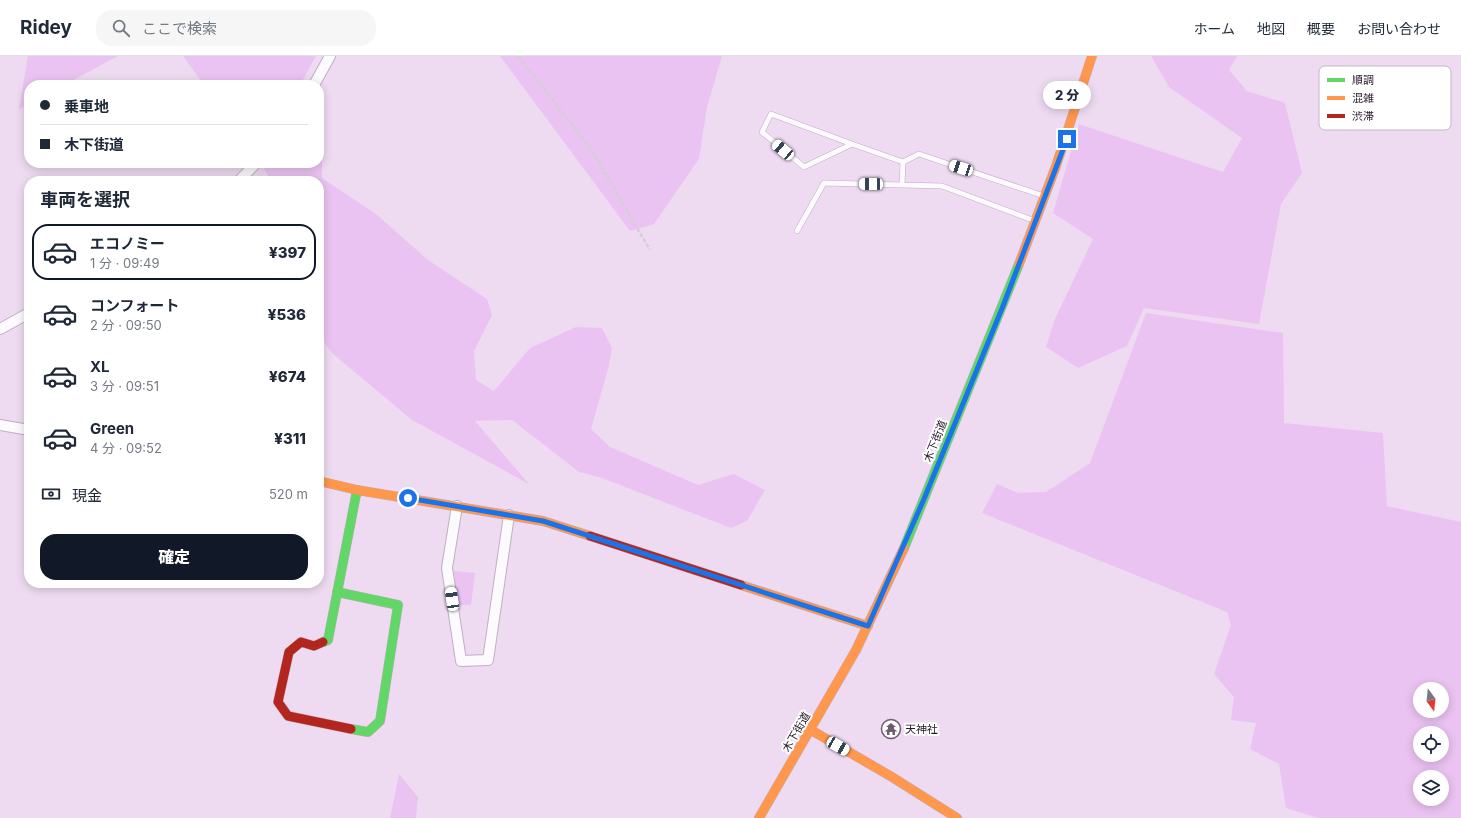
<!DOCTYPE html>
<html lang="ja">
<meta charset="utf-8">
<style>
:root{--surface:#fff;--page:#f6f6f7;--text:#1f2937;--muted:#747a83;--line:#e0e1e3;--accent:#111827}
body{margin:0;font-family:Inter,"Noto Sans JP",sans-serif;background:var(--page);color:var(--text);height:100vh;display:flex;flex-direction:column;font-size:15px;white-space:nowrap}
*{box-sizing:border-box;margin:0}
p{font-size:13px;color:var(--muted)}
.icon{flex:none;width:22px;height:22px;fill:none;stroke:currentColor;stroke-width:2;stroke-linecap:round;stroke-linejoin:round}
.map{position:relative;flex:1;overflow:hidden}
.panel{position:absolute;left:24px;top:120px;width:300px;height:412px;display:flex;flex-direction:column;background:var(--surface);border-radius:16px;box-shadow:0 2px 10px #0003}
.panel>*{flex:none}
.banner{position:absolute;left:24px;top:24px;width:300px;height:88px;border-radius:16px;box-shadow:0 2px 10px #0003;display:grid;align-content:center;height:88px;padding:0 16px;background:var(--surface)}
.needle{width:26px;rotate:165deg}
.buttons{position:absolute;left:1413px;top:626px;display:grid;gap:8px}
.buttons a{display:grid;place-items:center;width:36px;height:36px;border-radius:50%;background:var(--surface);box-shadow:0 2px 10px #0003;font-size:20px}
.end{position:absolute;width:18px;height:18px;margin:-9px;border:5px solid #1a73e8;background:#fff;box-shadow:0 0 0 2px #fff}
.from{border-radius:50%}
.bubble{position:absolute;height:28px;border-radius:14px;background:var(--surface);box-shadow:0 2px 10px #0003;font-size:13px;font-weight:800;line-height:28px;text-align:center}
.car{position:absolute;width:12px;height:24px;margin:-12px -6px;border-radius:5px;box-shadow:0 0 3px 1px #0007;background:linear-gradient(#fff 24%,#345 0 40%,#fff 0 76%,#345 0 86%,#fff 0)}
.banner b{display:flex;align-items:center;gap:14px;height:38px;font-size:15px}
.banner b+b{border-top:1px solid var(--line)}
.banner i{width:10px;height:10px;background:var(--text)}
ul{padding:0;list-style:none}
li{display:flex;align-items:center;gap:12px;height:56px;margin:0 8px 6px;padding:0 8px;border:2px solid transparent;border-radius:16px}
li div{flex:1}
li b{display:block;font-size:15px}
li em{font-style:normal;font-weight:800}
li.on{border-color:var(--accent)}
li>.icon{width:36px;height:36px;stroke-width:1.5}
h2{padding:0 16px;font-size:18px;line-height:48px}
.pay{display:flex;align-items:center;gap:10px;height:44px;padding:0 16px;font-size:15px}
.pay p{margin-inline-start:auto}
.primary-button{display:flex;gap:8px;margin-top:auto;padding:8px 16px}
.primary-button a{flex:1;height:46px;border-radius:16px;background:var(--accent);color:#fff;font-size:16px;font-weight:800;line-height:46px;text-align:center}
header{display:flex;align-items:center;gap:24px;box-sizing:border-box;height:56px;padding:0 20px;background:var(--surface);border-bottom:1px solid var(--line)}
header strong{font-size:19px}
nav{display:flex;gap:22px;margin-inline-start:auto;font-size:14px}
.search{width:280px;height:36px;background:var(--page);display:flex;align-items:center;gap:10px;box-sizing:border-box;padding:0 14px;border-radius:16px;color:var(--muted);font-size:15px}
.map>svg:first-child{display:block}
.green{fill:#ebc3f2;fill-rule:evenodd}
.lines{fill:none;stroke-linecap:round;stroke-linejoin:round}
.lane-casing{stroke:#bfaec2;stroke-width:6}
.street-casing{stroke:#bfaec2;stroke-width:12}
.fast-casing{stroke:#bfaec2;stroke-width:10}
.slow-casing{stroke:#bfaec2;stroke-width:10}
.jam-casing{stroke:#bfaec2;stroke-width:10}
.path{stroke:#d4ced5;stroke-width:2.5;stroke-dasharray:4 2;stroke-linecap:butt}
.lane{stroke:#fcfafd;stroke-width:5}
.street{stroke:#fcfafd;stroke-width:10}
.fast{stroke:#63d668;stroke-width:9}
.slow{stroke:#ff974d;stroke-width:9}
.jam{stroke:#b3261e;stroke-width:9}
.route{stroke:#1a73e8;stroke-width:5}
.labels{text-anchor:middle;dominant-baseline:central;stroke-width:4;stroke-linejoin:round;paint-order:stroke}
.street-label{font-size:11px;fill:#28192b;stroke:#fff}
.poi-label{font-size:11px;fill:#28192b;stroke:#fff;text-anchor:start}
.key{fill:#fff;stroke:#bebabf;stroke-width:1}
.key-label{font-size:11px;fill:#28192b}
</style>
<header>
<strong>Ridey</strong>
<div class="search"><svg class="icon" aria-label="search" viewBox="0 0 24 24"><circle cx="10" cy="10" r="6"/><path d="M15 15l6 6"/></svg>ここで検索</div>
<nav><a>ホーム</a><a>地図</a><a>概要</a><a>お問い合わせ</a></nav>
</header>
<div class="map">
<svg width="1461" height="762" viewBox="0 0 1461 762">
<rect width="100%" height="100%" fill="#eedbf1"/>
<path class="green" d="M28,0H118L64,29H29V48L19,53Z
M183,0H316L300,29H204Z
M500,0H722L707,51L699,103L654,168L630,175Z
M1151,0H1237L1229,14L1247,35L1285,47L1302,117L1281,148L1259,268L1144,252L1127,290L1078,312L1046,291L1055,263L1093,183L1053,157L1079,68L1223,116L1242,82L1169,31Z
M319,56L322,59V122L376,158L428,204L487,243L492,259L474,295L476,324L494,335L530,292L576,271L602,272L612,292L609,309L591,373L610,391L698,429L734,418L765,434L747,465L731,472L602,422L579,416L512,364L475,365L529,428L412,364L332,297L319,279V125H271L261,107H319Z
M1146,257L1283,277L1284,367L1383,377L1387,450L1461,466V762H1318L1286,752L1279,708L1250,693L1256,667L1231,664L1234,641L1214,618L1231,569L1227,556L982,457L997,428L1018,437L1046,436L1090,407ZM1420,633H1442V655H1420ZM1420,677H1442V699H1420ZM1420,721H1442V743H1420Z
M454,515L475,517L471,549H456Z
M399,718L418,741L416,762H390Z"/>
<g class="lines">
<defs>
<path id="lane" d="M852,88L771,58L762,76L804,111L852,88L903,106
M902,129L903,106L919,98L1044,140
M797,175L824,127L942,130L1035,165"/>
<path id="street" d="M314,29L330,0
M239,125L256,107
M0,273L29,257
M0,369L29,374
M457,450L447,512L461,605L488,604L509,459"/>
<path id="fast" d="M904,492L1019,208
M337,536L398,549L380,665L368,676L351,673
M323,586L328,584L357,434"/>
<path id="slow" d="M1019,208L1056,110L1092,0
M319,425L357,434L543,465L590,480
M741,529L868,570
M811,674L892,721L957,762
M759,762L856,594L904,492"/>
<path id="jam" d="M590,480L741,529
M323,586L314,590L301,586L289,596L278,646L288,660L351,673"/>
</defs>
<use href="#lane" class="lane-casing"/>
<use href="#street" class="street-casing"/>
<use href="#fast" class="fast-casing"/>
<use href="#slow" class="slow-casing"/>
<use href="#jam" class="jam-casing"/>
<path class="path" d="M518,0L591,93L650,194"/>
<use href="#lane" class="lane"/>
<use href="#street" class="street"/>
<use href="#fast" class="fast"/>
<use href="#slow" class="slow"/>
<use href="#jam" class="jam"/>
</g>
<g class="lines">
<path class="route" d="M408,442L543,465L868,570L924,443L1003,250L1067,83"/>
</g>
<defs>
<symbol id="temple-ring" viewBox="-11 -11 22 22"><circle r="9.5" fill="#fff" stroke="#6d5d70" stroke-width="1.5"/><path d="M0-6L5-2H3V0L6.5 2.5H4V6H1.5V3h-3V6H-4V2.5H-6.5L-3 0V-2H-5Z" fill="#6d5d70"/></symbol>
</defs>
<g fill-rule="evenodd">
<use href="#temple-ring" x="880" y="662" width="22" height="22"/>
</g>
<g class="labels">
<g class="street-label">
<text transform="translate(935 385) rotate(-68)">木下街道</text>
<text transform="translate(796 676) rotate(-60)">木下街道</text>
</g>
<g class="poi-label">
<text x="905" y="673">天神社</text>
</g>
</g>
<rect x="1319" y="10" width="132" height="64" rx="6" class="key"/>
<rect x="1327" y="22" width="18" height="4" fill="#63d668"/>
<rect x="1327" y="40" width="18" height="4" fill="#ff974d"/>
<rect x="1327" y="58" width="18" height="4" fill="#b3261e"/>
<g class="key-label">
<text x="1352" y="28">順調</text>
<text x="1352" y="46">混雑</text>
<text x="1352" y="64">渋滞</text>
</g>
</svg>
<div class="buttons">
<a><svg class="needle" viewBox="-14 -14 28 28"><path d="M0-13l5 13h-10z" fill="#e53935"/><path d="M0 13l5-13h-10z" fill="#747a83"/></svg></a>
<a><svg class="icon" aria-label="locate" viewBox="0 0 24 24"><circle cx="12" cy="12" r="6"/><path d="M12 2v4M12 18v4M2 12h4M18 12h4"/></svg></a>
<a><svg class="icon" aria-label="layers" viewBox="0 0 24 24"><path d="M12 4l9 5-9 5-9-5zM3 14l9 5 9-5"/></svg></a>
</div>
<i class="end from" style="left:408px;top:442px"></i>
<i class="end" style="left:1067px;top:83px"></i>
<div class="bubble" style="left:1043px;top:25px;width:48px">2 分</div>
<i class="car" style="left:783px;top:94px;rotate:310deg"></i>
<i class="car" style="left:961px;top:112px;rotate:288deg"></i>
<i class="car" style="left:871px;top:128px;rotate:271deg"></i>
<i class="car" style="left:452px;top:543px;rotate:352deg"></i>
<i class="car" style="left:838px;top:690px;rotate:120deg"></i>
<div class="banner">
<b><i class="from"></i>乗車地</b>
<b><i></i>木下街道</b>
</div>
<section class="panel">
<h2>車両を選択</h2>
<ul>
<li class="on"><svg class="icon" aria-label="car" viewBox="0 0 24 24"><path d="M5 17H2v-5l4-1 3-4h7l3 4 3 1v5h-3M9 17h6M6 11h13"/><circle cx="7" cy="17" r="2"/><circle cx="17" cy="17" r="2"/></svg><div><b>エコノミー</b><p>1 分 · 09:49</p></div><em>¥397</em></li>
<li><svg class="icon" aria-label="car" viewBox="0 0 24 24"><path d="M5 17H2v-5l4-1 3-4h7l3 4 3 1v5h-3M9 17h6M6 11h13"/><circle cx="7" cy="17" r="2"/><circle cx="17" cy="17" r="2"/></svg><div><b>コンフォート</b><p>2 分 · 09:50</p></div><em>¥536</em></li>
<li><svg class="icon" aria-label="car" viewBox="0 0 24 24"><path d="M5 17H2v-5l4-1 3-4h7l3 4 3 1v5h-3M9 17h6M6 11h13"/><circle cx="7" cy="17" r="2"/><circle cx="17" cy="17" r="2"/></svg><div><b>XL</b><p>3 分 · 09:51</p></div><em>¥674</em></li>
<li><svg class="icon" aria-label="car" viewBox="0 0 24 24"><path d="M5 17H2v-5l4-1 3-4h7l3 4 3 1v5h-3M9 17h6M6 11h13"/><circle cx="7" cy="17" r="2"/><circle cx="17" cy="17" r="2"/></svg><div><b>Green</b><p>4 分 · 09:52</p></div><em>¥311</em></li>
</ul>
<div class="pay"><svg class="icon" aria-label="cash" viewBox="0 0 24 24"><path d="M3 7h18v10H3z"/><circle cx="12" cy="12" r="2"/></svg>現金<p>520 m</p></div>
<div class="primary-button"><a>確定</a></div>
</section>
</div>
